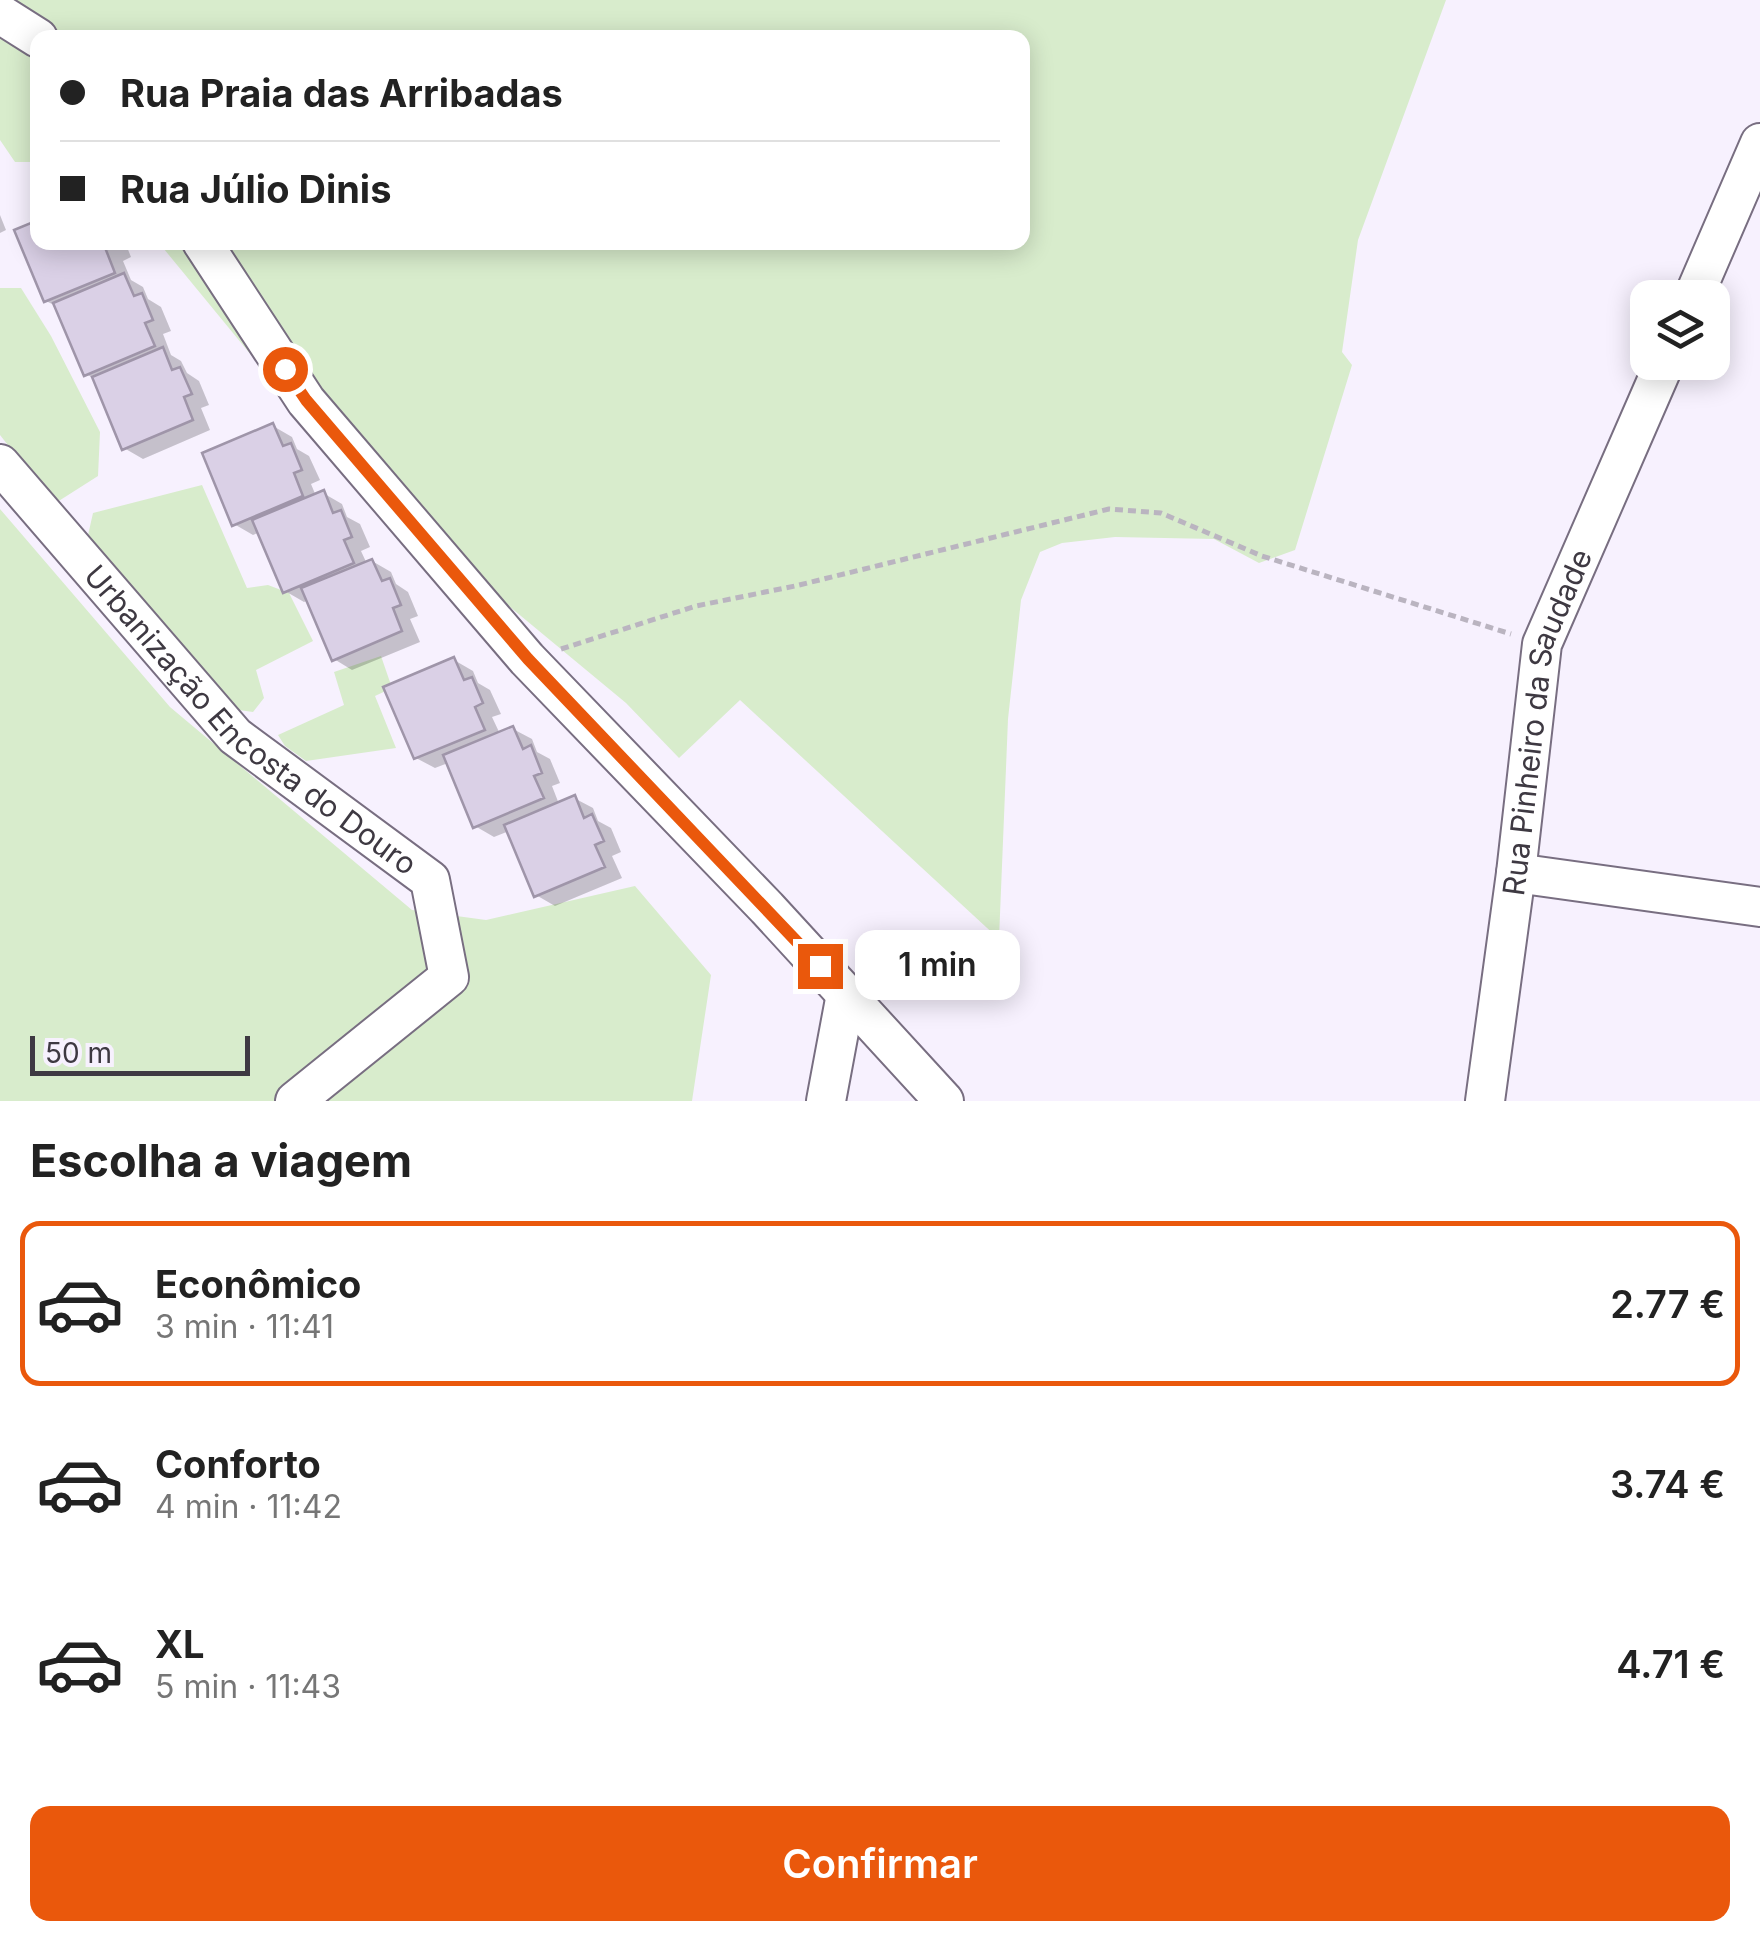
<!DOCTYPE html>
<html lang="pt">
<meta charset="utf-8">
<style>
:root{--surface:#fff;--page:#f6f6f6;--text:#222;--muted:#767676;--line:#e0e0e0;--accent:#ea580c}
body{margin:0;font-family:Inter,sans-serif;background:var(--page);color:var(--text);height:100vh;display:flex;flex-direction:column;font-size:38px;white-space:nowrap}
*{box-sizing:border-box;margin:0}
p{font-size:32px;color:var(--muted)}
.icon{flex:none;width:55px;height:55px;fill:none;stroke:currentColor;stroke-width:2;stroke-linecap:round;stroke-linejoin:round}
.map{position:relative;height:1101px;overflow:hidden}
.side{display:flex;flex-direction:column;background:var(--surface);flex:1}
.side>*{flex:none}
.guide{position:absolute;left:30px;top:30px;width:1000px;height:220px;border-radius:20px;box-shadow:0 5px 25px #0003;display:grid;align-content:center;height:220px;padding:0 30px;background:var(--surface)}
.controls{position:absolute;left:1630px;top:280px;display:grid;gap:20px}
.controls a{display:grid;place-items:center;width:100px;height:100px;border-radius:20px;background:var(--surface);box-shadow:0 5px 25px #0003;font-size:50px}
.scale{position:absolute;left:30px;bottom:25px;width:220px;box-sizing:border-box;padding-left:10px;border:5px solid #3e3942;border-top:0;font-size:28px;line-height:35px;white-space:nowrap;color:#3e3942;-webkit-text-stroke:8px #f7f1fe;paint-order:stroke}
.end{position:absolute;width:45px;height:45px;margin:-22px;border:12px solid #ea580c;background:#fff;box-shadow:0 0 0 5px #fff}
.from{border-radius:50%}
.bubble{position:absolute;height:70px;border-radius:20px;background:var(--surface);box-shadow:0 5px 25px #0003;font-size:32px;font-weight:600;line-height:70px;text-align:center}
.guide b{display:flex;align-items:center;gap:35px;height:95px;font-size:38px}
.guide b+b{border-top:2px solid var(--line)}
.guide i{width:25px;height:25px;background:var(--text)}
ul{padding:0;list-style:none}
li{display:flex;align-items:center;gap:30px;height:165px;margin:0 20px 15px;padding:0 10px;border:5px solid transparent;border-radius:20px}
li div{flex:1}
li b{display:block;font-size:38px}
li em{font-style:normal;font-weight:600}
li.on{border-color:var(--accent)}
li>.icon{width:90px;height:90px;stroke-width:1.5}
h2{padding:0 30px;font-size:45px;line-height:120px}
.button{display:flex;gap:20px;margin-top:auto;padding:20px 30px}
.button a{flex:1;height:115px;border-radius:20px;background:var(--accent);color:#fff;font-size:40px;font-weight:600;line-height:115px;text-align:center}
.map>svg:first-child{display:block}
.green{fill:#d8eccc}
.shadow{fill:#0003}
.building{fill:#dad0e6;stroke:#9f95a9;stroke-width:2.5}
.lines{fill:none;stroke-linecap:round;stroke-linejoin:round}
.minor-casing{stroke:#786e81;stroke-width:42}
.path{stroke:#bab4c0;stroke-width:5;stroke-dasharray:8 5;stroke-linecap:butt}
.minor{stroke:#fff;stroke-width:38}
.route{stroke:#ea580c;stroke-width:12}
.labels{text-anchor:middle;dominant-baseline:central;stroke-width:8;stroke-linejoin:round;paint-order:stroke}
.street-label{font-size:30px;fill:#3e3942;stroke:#f7f1fe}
</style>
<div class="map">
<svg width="1760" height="1101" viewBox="0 0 1760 1101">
<rect width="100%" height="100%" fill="#f7f1fe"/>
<path class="green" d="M0,0H1446L1358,240L1342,352L1352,365L1295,550L1259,563L1214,539L1115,537L1062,543L1040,552L1021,600L1008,719L999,939L740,700L679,758L626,703L348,473L159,243L1022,242V38H38L37,162H15L0,140Z
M0,288H21L51,336L100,432L98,476L54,504L0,435Z
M202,485L247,588L268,585L289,593L313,641L256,670L264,698L253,712L239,710L86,544L93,513Z
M0,509L170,707L412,910L486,920L635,886L711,975L692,1101H0Z
M381,656L392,688L375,696L396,748L306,761L285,746L278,735L344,705L334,672Z"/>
<path class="shadow" d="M0,215L6,230L0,233Z
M38,242H125L131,257L123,261L131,280L143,287L148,299L161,307L171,331L163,334L171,355L181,361L187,373L199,381L209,405L201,408L210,430L143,459L124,448L95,379L86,374L58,307L46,301Z
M273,426L292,437L297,449L309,456L320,480L311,484L316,496L323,493L342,504L347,517L360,524L370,547L361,551L367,564L372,561L391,572L396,584L408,592L418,616L410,619L420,642L352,670L334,659L309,600L304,602L285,591L260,532L253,535L234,524Z
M454,660L473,671L478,683L490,690L501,714L492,717L500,734L513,729L532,739L537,752L550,759L560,783L552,786L559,804L574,798L593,808L598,821L611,828L621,852L612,856L622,878L555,906L536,895L509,831L494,837L475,826L448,763L435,768L416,758Z"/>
<path class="building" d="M38,220V242H112L114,246L106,250L115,273L44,302L14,230Z
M124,273L134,296L142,293L153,320L145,323L155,346L84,376L53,303Z
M163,347L172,370L180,367L192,394L184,397L193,420L122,450L92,377Z
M273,423L283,446L291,443L302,470L294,473L303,496L232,526L202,453Z
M324,490L333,513L341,510L352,537L344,540L354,563L283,593L252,520Z
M372,559L382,581L390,578L401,605L393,608L402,631L332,661L301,588Z
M454,657L464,680L472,677L483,703L475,707L485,730L414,759L383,687Z
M513,726L523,749L531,745L542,773L534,776L544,798L473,828L443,755Z
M575,795L584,818L592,814L604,841L595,845L605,867L534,897L504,825Z"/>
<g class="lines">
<defs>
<g id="minor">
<path d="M0,14L38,38"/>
<path d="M202,242L306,401L527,659L767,908L944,1101"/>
<path d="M1693,298L1760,143"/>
<path id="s1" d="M0,464L235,736L430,880L449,977L295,1101"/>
<path d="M1516,873L1760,907"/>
<path d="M826,1101L846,994"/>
<path id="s2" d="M1485,1101L1516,873L1542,644L1665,362"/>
</g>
</defs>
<use href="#minor" class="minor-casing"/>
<path class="path" d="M561,649L696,606L795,586L1109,509L1161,513L1262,556L1511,634"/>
<use href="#minor" class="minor"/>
</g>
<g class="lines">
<path class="route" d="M285,369L306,400L528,659L820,966"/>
</g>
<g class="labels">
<g class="street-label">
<text stroke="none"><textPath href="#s1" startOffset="360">Urbanização Encosta do Douro</textPath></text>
<text stroke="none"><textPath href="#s2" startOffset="385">Rua Pinheiro da Saudade</textPath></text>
</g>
</g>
</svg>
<div class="controls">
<a><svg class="icon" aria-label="layers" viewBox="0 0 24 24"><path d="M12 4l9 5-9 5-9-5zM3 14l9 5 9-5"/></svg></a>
</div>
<div class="scale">50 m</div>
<i class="end from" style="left:285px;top:369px"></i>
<i class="end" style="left:820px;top:966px"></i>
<div class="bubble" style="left:855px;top:930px;width:165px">1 min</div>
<div class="guide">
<b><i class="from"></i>Rua Praia das Arribadas</b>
<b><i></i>Rua Júlio Dinis</b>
</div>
</div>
<section class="side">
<h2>Escolha a viagem</h2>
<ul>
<li class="on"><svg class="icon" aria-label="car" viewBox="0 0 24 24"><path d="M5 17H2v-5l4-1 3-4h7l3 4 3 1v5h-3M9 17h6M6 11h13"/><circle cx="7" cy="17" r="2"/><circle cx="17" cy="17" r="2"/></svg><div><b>Econômico</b><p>3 min · 11:41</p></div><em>2.77 €</em></li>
<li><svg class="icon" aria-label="car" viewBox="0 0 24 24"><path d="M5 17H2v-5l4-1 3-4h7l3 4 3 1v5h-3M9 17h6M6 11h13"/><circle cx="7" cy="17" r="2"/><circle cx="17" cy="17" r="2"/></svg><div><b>Conforto</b><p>4 min · 11:42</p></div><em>3.74 €</em></li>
<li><svg class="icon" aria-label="car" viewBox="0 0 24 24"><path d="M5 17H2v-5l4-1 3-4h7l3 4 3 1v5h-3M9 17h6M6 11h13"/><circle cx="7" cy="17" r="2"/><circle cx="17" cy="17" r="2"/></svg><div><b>XL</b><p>5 min · 11:43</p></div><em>4.71 €</em></li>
</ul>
<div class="button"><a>Confirmar</a></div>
</section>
